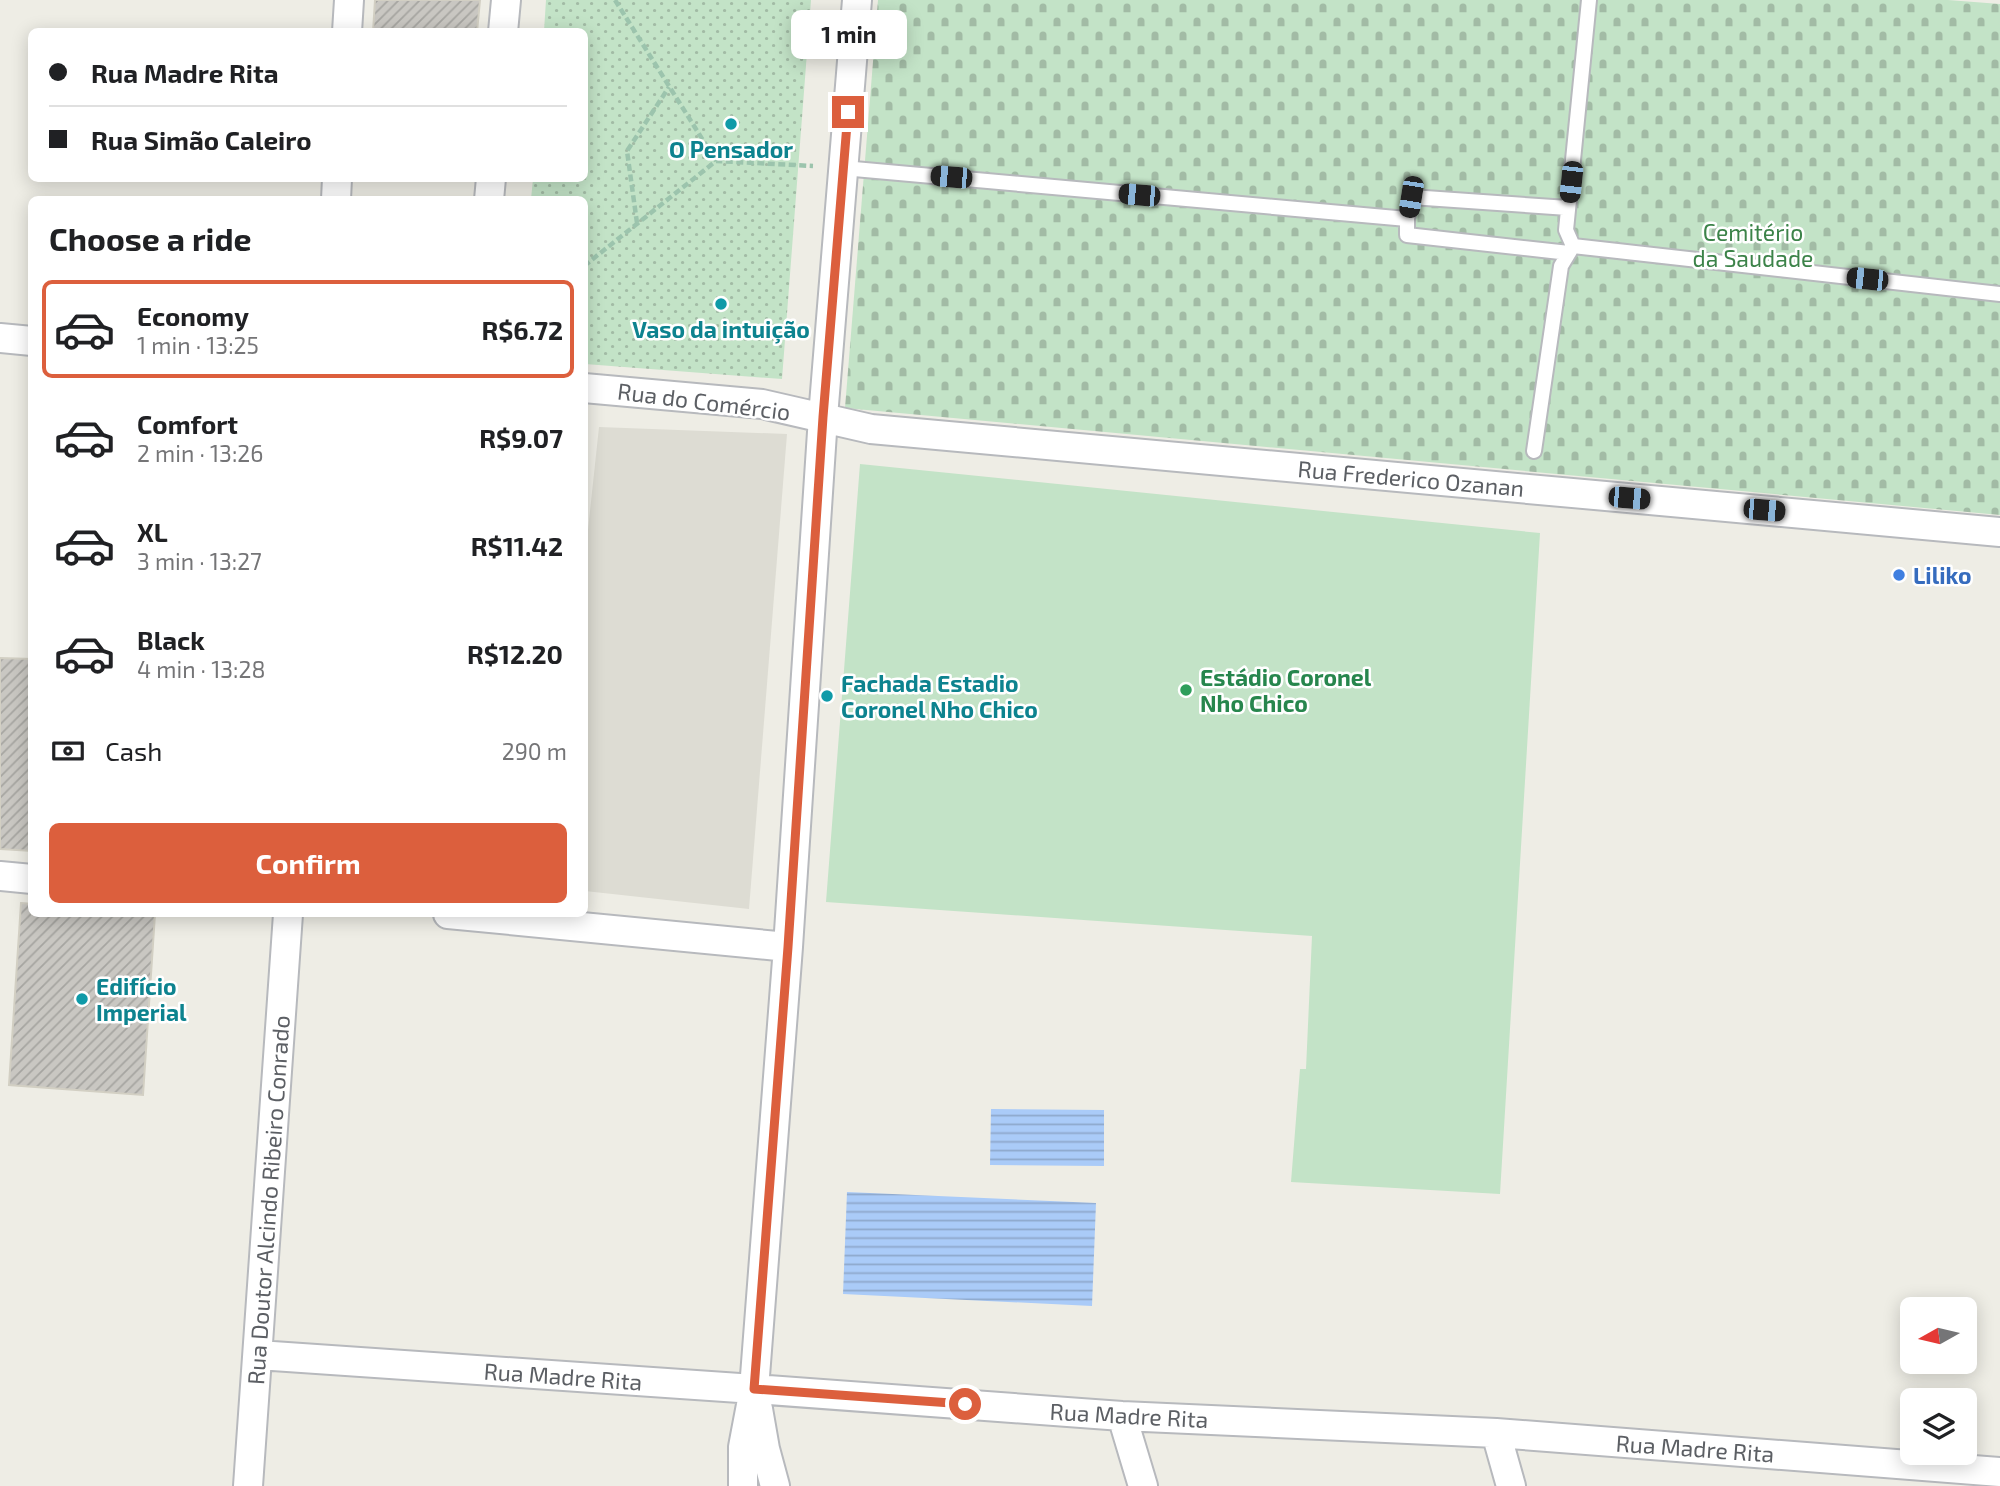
<!DOCTYPE html>
<meta charset="utf-8">
<style>
:root{--surface:#fff;--page:#f2f2f2;--text:#202124;--muted:#757577;--line:#e0e0e0;--accent:#dc5f3d}
body{margin:0;font-family:"Exo 2",sans-serif;background:var(--page);color:var(--text);height:100vh;display:flex;flex-direction:column;font-size:26px;white-space:nowrap}
*{box-sizing:border-box;margin:0}
p{font-size:23px;color:var(--muted)}
.icon{flex:none;width:38px;height:38px;fill:none;stroke:currentColor;stroke-width:2;stroke-linecap:round;stroke-linejoin:round}
.map{position:relative;flex:1;overflow:hidden}
.side{position:absolute;left:28px;top:196px;width:560px;height:721px;display:flex;flex-direction:column;background:var(--surface);border-radius:10px;box-shadow:0 4px 18px #0003}
.side>*{flex:none}
.hud{position:absolute;left:28px;top:28px;width:560px;height:154px;border-radius:10px;box-shadow:0 4px 18px #0003;display:grid;align-content:center;height:154px;padding:0 21px;background:var(--surface)}
.needle{width:46px;rotate:262deg}
.controls{position:absolute;left:1900px;top:1297px;display:grid;gap:14px}
.controls a{display:grid;place-items:center;width:77px;height:77px;border-radius:10px;background:var(--surface);box-shadow:0 4px 18px #0003;font-size:35px}
.end{position:absolute;width:32px;height:32px;margin:-16px;border:9px solid #dc5f3d;background:#fff;box-shadow:0 0 0 4px #fff}
.from{border-radius:50%}
.bubble{position:absolute;height:49px;border-radius:10px;background:var(--surface);box-shadow:0 4px 18px #0003;font-size:23px;font-weight:700;line-height:49px;text-align:center}
.car{position:absolute;width:21px;height:42px;margin:-21px -10px;border-radius:9px;box-shadow:0 0 5px 2px #0007;background:linear-gradient(#222 24%,#8ab4d8 0 40%,#222 0 76%,#8ab4d8 0 86%,#222 0)}
.hud b{display:flex;align-items:center;gap:24px;height:66px;font-size:26px}
.hud b+b{border-top:2px solid var(--line)}
.hud i{width:18px;height:18px;background:var(--text)}
ul{padding:0;list-style:none}
li{display:flex;align-items:center;gap:21px;height:98px;margin:0 14px 10px;padding:0 7px;border:4px solid transparent;border-radius:10px}
li div{flex:1}
li b{display:block;font-size:26px}
li em{font-style:normal;font-weight:700}
li.current{border-color:var(--accent)}
li>.icon{width:63px;height:63px;stroke-width:1.5}
h2{padding:0 21px;font-size:32px;line-height:84px}
.pay{display:flex;align-items:center;gap:18px;height:77px;padding:0 21px;font-size:26px}
.pay p{margin-inline-start:auto}
.button{display:flex;gap:14px;margin-top:auto;padding:14px 21px}
.button a{flex:1;height:80px;border-radius:10px;background:var(--accent);color:#fff;font-size:28px;font-weight:700;line-height:80px;text-align:center}
.map>svg:first-child{display:block}
.education{fill:#dddcd3}
.grass{fill:url(#grass-dots)}
.cemetery{fill:url(#cemetery-stones)}
.pitch{fill:#c3e3c7}
.water{fill:url(#water-rules)}
.building{fill:url(#building-hatch);stroke:#d2cfc3;stroke-width:2}
.lines{fill:none;stroke-linecap:round;stroke-linejoin:round}
.lane-casing{stroke:#b7b9bd;stroke-width:18}
.street-casing{stroke:#b7b9bd;stroke-width:32}
.path{stroke:#9cc4ad;stroke-width:4.5;stroke-dasharray:7 3.5;stroke-linecap:butt}
.lane{stroke:#fff;stroke-width:14}
.street{stroke:#fff;stroke-width:28}
.route{stroke:#dc5f3d;stroke-width:9}
.culture-dot{fill:#0f9aa8;stroke:#fff;stroke-width:2.5}
.shop-dot{fill:#3f7fe0;stroke:#fff;stroke-width:2.5}
.leisure-dot{fill:#2e9e5b;stroke:#fff;stroke-width:2.5}
.labels{text-anchor:middle;dominant-baseline:central;stroke-width:5;stroke-linejoin:round;paint-order:stroke}
.culture-label{font-size:23px;font-weight:bold;fill:#0d838f;stroke:#fff}
.park-label{font-size:23px;fill:#3c8349;stroke:#fff}
.street-label{font-size:23px;fill:#5c5f64;stroke:#fff}
.shop-label{font-size:23px;font-weight:bold;fill:#366cbe;stroke:#fff;text-anchor:start}
.leisure-label{font-size:23px;font-weight:bold;fill:#27864d;stroke:#fff;text-anchor:start}
</style>
<div class="map">
<svg width="2000" height="1486" viewBox="0 0 2000 1486">
<defs>
<pattern id="grass-dots" width="8" height="8" patternUnits="userSpaceOnUse" patternTransform="scale(1.75)"><rect width="8" height="8" fill="#c3e3c7"/><path d="M2 2h.1M6 6h.1" fill="none" stroke="#a2bba5" stroke-width="1.8" stroke-linecap="round"/></pattern>
<pattern id="cemetery-stones" width="16" height="16" patternUnits="userSpaceOnUse" patternTransform="scale(1.75)"><rect width="16" height="16" fill="#c3e3c7"/><path d="M2 7V4a2 2 0 0 1 4 0v3zM10 15v-3a2 2 0 0 1 4 0v3z" fill="#a2bba5"/></pattern>
<pattern id="water-rules" width="6" height="5" patternUnits="userSpaceOnUse" patternTransform="scale(1.75)"><rect width="6" height="5" fill="#aacbf8"/><path d="M0 2.5h6" fill="none" stroke="#8ea8cc"/></pattern>
<pattern id="building-hatch" width="6" height="6" patternUnits="userSpaceOnUse" patternTransform="scale(1.75)"><rect width="6" height="6" fill="#c9c7c2"/><path d="M-1 1l2-2M0 6l6-6M5 7l2-2" fill="none" stroke="#a6a5a1"/></pattern>
</defs>
<rect width="100%" height="100%" fill="#eeede5"/>
<path class="education" d="M599,427L787,434L749,909L585,891L584,567Z"/>
<path class="grass" d="M546,0H811L782,379L585,364L584,200L531,199L533,179L584,178V32L544,31Z"/>
<path class="cemetery" d="M878,0H1948L2000,4V515L845,408Z"/>
<path class="pitch" d="M860,464L1540,533L1500,1194L1291,1182L1300,1069H1306L1312,936L826,902Z"/>
<path class="water" d="M991,1109L1104,1110V1166L990,1165Z
M847,1192L1096,1203L1092,1306L843,1294Z"/>
<path class="building" d="M375,0H480L477,32H373Z
M0,658L32,659V851L0,849Z
M21,903L32,904V914H155L143,1095L9,1085Z"/>
<g class="lines">
<defs>
<path id="lane" d="M843,168L1407,219
M1568,208L1411,197L1407,219V235L1569,253
M1573,246L2000,294
M1534,451L1561,266L1573,246L1566,230L1589,0"/>
<path id="street" d="M347,32L349,0
M503,32L506,0
M336,200L337,178
M489,200L491,178
M0,338L32,341
M584,388L762,404L871,429L2000,532
M0,876L32,879
M448,914L788,947
M258,1355L754,1389L1122,1416L1496,1433L2000,1472
M758,1409L765,1449L775,1486
M1122,1416L1143,1486
M1496,1433L1511,1486
M248,1486L288,914
M743,1486V1447L754,1389L788,947L823,417L857,0"/>
</defs>
<use href="#lane" class="lane-casing"/>
<use href="#street" class="street-casing"/>
<path class="path" d="M615,0L716,161
M637,223L627,151L669,87
M584,266L716,161L813,166"/>
<use href="#lane" class="lane"/>
<use href="#street" class="street"/>
</g>
<g class="lines">
<path class="route" d="M848,112L823,417L788,947L754,1389L965,1404"/>
</g>
<g class="culture-dot">
<circle cx="731" cy="124" r="7"/>
<circle cx="721" cy="304" r="7"/>
<circle cx="827" cy="696" r="7"/>
<circle cx="82" cy="999" r="7"/>
</g>
<circle class="shop-dot" cx="1899" cy="575" r="7"/>
<circle class="leisure-dot" cx="1186" cy="690" r="7"/>
<g class="labels">
<g class="culture-label">
<text x="731" y="149">O Pensador</text>
<text x="721" y="329">Vaso da intuição</text>
<text x="841" y="683" text-anchor="start">Fachada Estadio<tspan x="841" dy="26">Coronel Nho Chico</tspan></text>
<text x="96" y="986" text-anchor="start">Edifício<tspan x="96" dy="26">Imperial</tspan></text>
</g>
<g class="park-label">
<text x="1753" y="232">Cemitério<tspan x="1753" dy="26">da Saudade</tspan></text>
</g>
<g class="street-label">
<text transform="translate(704 401) rotate(7)">Rua do Comércio</text>
<text transform="translate(1411 478) rotate(5)">Rua Frederico Ozanan</text>
<text transform="translate(268 1200) rotate(-86)">Rua Doutor Alcindo Ribeiro Conrado</text>
<text transform="translate(563 1376) rotate(4)">Rua Madre Rita</text>
<text transform="translate(1129 1415) rotate(3)">Rua Madre Rita</text>
<text transform="translate(1695 1448) rotate(4)">Rua Madre Rita</text>
</g>
<g class="shop-label">
<text x="1913" y="575">Liliko</text>
</g>
<g class="leisure-label">
<text x="1200" y="677">Estádio Coronel<tspan x="1200" dy="26">Nho Chico</tspan></text>
</g>
</g>
</svg>
<div class="controls">
<a><svg class="needle" viewBox="-14 -14 28 28"><path d="M0-13l5 13h-10z" fill="#e53935"/><path d="M0 13l5-13h-10z" fill="#757577"/></svg></a>
<a><svg class="icon" aria-label="layers" viewBox="0 0 24 24"><path d="M12 4l9 5-9 5-9-5zM3 14l9 5 9-5"/></svg></a>
</div>
<i class="end from" style="left:965px;top:1404px"></i>
<i class="end" style="left:848px;top:112px"></i>
<div class="bubble" style="left:791px;top:10px;width:116px">1 min</div>
<i class="car" style="left:951px;top:177px;rotate:275deg"></i>
<i class="car" style="left:1571px;top:182px;rotate:186deg"></i>
<i class="car" style="left:1139px;top:195px;rotate:275deg"></i>
<i class="car" style="left:1411px;top:197px;rotate:189deg"></i>
<i class="car" style="left:1867px;top:279px;rotate:276deg"></i>
<i class="car" style="left:1629px;top:498px;rotate:95deg"></i>
<i class="car" style="left:1764px;top:510px;rotate:95deg"></i>
<div class="hud">
<b><i class="from"></i>Rua Madre Rita</b>
<b><i></i>Rua Simão Caleiro</b>
</div>
<section class="side">
<h2>Choose a ride</h2>
<ul>
<li class="current"><svg class="icon" aria-label="car" viewBox="0 0 24 24"><path d="M5 17H2v-5l4-1 3-4h7l3 4 3 1v5h-3M9 17h6M6 11h13"/><circle cx="7" cy="17" r="2"/><circle cx="17" cy="17" r="2"/></svg><div><b>Economy</b><p>1 min · 13:25</p></div><em>R$6.72</em></li>
<li><svg class="icon" aria-label="car" viewBox="0 0 24 24"><path d="M5 17H2v-5l4-1 3-4h7l3 4 3 1v5h-3M9 17h6M6 11h13"/><circle cx="7" cy="17" r="2"/><circle cx="17" cy="17" r="2"/></svg><div><b>Comfort</b><p>2 min · 13:26</p></div><em>R$9.07</em></li>
<li><svg class="icon" aria-label="car" viewBox="0 0 24 24"><path d="M5 17H2v-5l4-1 3-4h7l3 4 3 1v5h-3M9 17h6M6 11h13"/><circle cx="7" cy="17" r="2"/><circle cx="17" cy="17" r="2"/></svg><div><b>XL</b><p>3 min · 13:27</p></div><em>R$11.42</em></li>
<li><svg class="icon" aria-label="car" viewBox="0 0 24 24"><path d="M5 17H2v-5l4-1 3-4h7l3 4 3 1v5h-3M9 17h6M6 11h13"/><circle cx="7" cy="17" r="2"/><circle cx="17" cy="17" r="2"/></svg><div><b>Black</b><p>4 min · 13:28</p></div><em>R$12.20</em></li>
</ul>
<div class="pay"><svg class="icon" aria-label="cash" viewBox="0 0 24 24"><path d="M3 7h18v10H3z"/><circle cx="12" cy="12" r="2"/></svg>Cash<p>290 m</p></div>
<div class="button"><a>Confirm</a></div>
</section>
</div>
